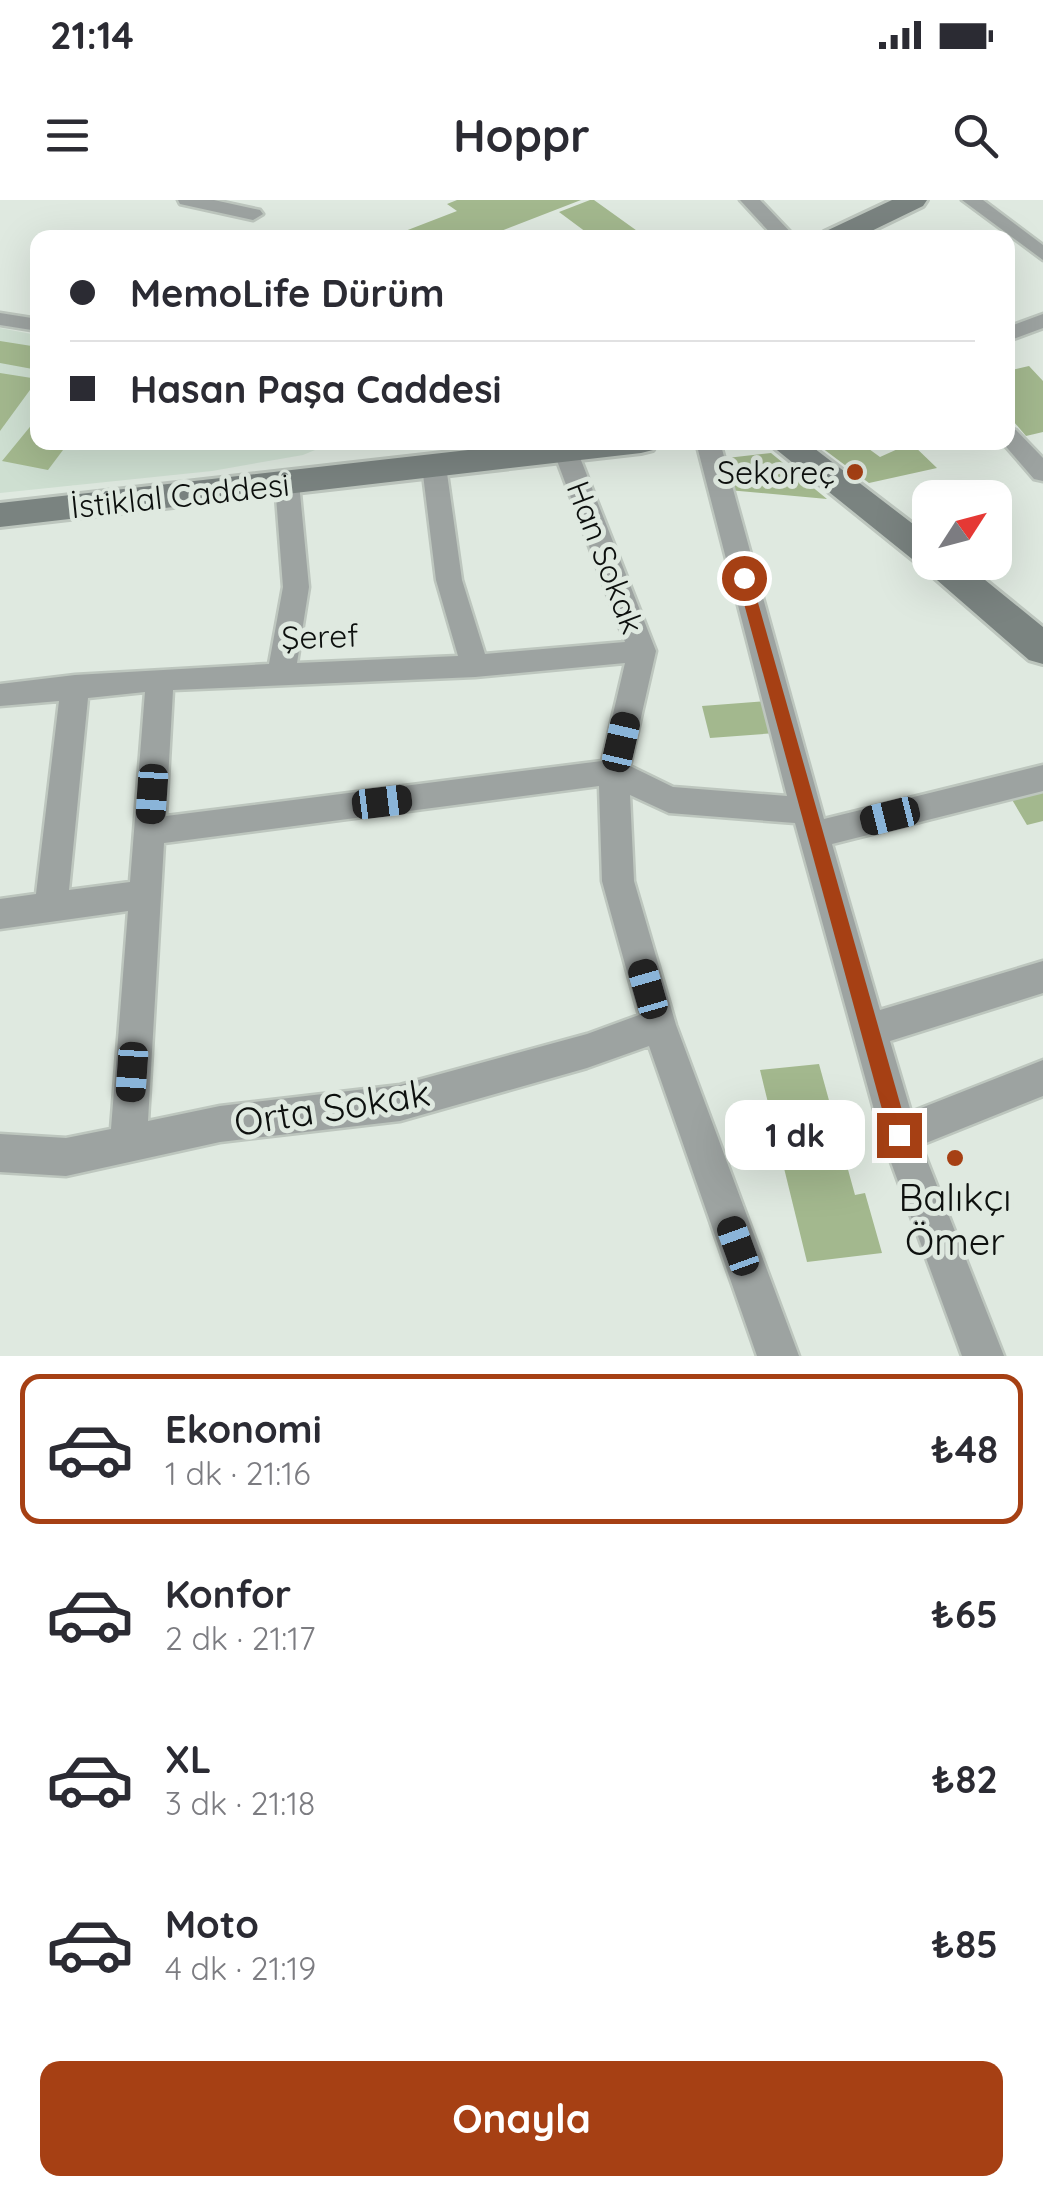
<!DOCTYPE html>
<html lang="tr">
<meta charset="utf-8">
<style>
:root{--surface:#fff;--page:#f7f7f7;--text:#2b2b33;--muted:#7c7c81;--line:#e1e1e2;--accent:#a64014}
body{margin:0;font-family:Quicksand,sans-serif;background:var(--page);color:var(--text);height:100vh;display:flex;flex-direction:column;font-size:38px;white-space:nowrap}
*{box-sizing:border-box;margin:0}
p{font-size:32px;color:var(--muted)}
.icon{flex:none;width:55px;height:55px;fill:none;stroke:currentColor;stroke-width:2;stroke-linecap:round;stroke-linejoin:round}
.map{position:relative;height:1156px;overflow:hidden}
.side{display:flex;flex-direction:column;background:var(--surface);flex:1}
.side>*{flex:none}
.hud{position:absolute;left:30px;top:30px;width:985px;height:220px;border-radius:20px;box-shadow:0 10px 40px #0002;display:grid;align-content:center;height:220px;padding:0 40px;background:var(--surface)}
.needle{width:65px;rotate:54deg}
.tools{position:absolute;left:912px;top:280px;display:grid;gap:20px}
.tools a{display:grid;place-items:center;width:100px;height:100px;border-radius:20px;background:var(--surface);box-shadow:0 10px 40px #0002;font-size:50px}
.end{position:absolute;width:45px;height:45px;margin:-22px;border:12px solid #a64014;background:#fff;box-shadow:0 0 0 5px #fff}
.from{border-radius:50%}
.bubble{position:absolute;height:70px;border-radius:20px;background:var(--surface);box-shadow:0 10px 40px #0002;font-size:32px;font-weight:700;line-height:70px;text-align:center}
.car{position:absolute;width:30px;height:60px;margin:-30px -15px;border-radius:12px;box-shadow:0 0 8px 2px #0007;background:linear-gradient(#222 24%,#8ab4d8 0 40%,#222 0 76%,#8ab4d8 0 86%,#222 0)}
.hud b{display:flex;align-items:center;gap:35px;height:95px;font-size:38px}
.hud b+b{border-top:2px solid var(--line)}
.hud i{width:25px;height:25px;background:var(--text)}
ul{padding:18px 0 0;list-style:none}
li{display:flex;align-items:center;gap:30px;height:150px;margin:0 20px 15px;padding:0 20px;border:5px solid transparent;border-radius:20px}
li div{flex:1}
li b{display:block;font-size:38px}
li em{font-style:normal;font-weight:700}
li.on{border-color:var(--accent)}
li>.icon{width:90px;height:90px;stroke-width:1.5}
.action{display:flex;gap:20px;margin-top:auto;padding:20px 40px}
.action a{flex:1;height:115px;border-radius:20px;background:var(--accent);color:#fff;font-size:40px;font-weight:700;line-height:115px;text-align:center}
.status{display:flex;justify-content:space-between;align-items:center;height:70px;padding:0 50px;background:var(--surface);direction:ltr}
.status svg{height:28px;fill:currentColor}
header{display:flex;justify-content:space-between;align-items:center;height:130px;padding:0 40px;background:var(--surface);font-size:45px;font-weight:700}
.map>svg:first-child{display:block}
.built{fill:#cedfd1}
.building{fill:#a3b88e}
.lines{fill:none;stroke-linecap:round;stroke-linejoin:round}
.street-casing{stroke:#bdc6be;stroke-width:5}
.secondary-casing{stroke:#bdc6be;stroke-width:6}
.street{fill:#9da3a1;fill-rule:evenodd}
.secondary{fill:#7a8380;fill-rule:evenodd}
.route{fill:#a64014}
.poi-dot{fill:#a64014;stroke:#dfe9e0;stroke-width:4}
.labels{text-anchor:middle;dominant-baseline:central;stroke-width:10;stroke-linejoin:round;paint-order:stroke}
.poi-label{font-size:32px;fill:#0d100e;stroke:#dfe9e0;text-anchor:end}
.street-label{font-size:32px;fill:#0d100e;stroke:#dfe9e0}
.near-street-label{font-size:38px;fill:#0d100e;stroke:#dfe9e0}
.near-poi-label{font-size:38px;fill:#0d100e;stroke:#dfe9e0}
</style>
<div class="status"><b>21:14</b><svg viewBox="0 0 49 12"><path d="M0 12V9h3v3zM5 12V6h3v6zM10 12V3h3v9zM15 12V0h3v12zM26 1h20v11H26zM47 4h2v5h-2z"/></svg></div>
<header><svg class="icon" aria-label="menu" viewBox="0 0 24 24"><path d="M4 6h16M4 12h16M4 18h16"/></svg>Hoppr<svg class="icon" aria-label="search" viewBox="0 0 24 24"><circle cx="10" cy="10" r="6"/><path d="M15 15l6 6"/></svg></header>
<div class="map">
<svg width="1043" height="1156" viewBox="0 0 1043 1156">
<rect width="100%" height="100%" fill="#dfe9e0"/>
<path class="built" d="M0,128L37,135L38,242L332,243L303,255L212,271L0,293Z"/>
<path class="building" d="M457,0H581L483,38H387L457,11L447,4Z
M590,0H594L647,38H594L559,12Z
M0,141L38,147V170L0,163Z
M1029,166L1043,181V232L1026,236L1008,215V171Z
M0,173L38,179L0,231Z
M38,217V242H69L48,270L2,261Z
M814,242H881L869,249L880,257L911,243L937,268L869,283Z
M771,253L827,299L728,290L718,259Z
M767,501L776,533L710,538L702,506Z
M1043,585V621L1027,625L1008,593Z
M819,864L855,995L865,993L882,1053L807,1062L760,870Z"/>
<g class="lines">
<defs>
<path id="street" d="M178,0H214L260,10L263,14L253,20L180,4Z
M740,0H760L796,38H775Z
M962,0H983L1043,45V60Z
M0,113L38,119V131L0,125Z
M1043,114V128L1008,141V127Z
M1008,227L1016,230L1043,258V281L1034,279L1002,242H1008Z
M564,242L573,244L577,250L656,451L630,566L673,587L787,596L696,242H720L824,619L1043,565V591L832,644L880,810L1043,761V793L890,841L911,912L1043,860V896L921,945L1004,1156H962L881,935L795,623L669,613L630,595L634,681L676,825L799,1156H757L649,846L587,868L400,921L220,942L66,976L0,972V934L66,938L111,929L128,711L0,729V699L36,694L59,501L0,506V484L75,475L269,464L283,387L275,283L287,275L299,283L309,387L297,463L458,456L436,380L422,266L434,258L446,266L462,380L485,454L625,442L553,250ZM625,463L602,561L166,616L173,490L475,477ZM145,492L130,682L69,690L88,498ZM599,586L602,681L639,815L587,834L400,885L220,906L148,921L164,643Z"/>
<path id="secondary" d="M892,0H927L923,6L857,38H820L824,32Z
M538,242H657L653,250L641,253L0,327V303Z
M767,242H806L930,337V362H963L1043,427V464L1029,460L922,367Z"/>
</defs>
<use href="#street" class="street-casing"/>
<use href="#secondary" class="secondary-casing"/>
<use href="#street" class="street"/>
<use href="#secondary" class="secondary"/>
</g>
<path class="route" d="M744,373L751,378L909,935L899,945L889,935L737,378Z"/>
<g class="poi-dot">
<circle cx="855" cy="272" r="10"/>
<circle cx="955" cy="958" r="10"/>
</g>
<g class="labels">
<g class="poi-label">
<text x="835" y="272">Sekoreç</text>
</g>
<g class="street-label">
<text transform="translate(180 295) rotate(-6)">İstiklal Caddesi</text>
<text transform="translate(606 357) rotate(69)">Han Sokak</text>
<text transform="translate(320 436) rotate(-2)">Şeref</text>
</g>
<g class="near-street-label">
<text transform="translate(332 907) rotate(-9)">Orta Sokak</text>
</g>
<g class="near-poi-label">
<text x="955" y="997">Balıkçı<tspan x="955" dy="44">Ömer</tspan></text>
</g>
</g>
</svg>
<div class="tools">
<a><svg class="needle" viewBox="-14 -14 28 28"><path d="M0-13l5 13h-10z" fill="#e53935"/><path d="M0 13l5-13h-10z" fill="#7c7c81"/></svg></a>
</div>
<i class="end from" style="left:744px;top:378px"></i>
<i class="end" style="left:899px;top:935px"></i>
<div class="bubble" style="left:725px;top:900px;width:140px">1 dk</div>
<i class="car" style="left:621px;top:542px;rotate:13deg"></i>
<i class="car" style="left:152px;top:594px;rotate:184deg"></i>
<i class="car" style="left:382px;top:602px;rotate:83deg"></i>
<i class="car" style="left:890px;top:616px;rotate:256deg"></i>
<i class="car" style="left:648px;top:789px;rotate:344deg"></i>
<i class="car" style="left:132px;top:872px;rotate:184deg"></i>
<i class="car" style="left:738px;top:1046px;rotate:340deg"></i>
<div class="hud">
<b><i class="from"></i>MemoLife Dürüm</b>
<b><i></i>Hasan Paşa Caddesi</b>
</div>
</div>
<section class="side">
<ul>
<li class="on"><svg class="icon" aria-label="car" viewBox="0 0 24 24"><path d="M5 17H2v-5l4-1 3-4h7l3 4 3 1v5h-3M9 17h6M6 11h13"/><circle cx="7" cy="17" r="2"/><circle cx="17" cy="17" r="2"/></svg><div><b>Ekonomi</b><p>1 dk · 21:16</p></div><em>₺48</em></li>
<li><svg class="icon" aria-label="car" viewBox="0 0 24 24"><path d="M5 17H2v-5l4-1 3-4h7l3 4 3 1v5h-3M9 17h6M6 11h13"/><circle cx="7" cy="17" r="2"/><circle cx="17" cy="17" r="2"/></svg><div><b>Konfor</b><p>2 dk · 21:17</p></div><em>₺65</em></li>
<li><svg class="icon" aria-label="car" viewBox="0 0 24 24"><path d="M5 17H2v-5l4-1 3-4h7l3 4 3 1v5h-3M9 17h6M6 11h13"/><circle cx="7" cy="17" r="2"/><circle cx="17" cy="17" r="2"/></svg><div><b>XL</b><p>3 dk · 21:18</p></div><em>₺82</em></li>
<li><svg class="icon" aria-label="car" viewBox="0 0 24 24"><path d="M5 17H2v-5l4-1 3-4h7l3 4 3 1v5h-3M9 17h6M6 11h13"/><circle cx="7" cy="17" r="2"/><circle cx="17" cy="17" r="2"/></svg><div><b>Moto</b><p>4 dk · 21:19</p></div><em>₺85</em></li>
</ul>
<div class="action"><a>Onayla</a></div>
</section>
